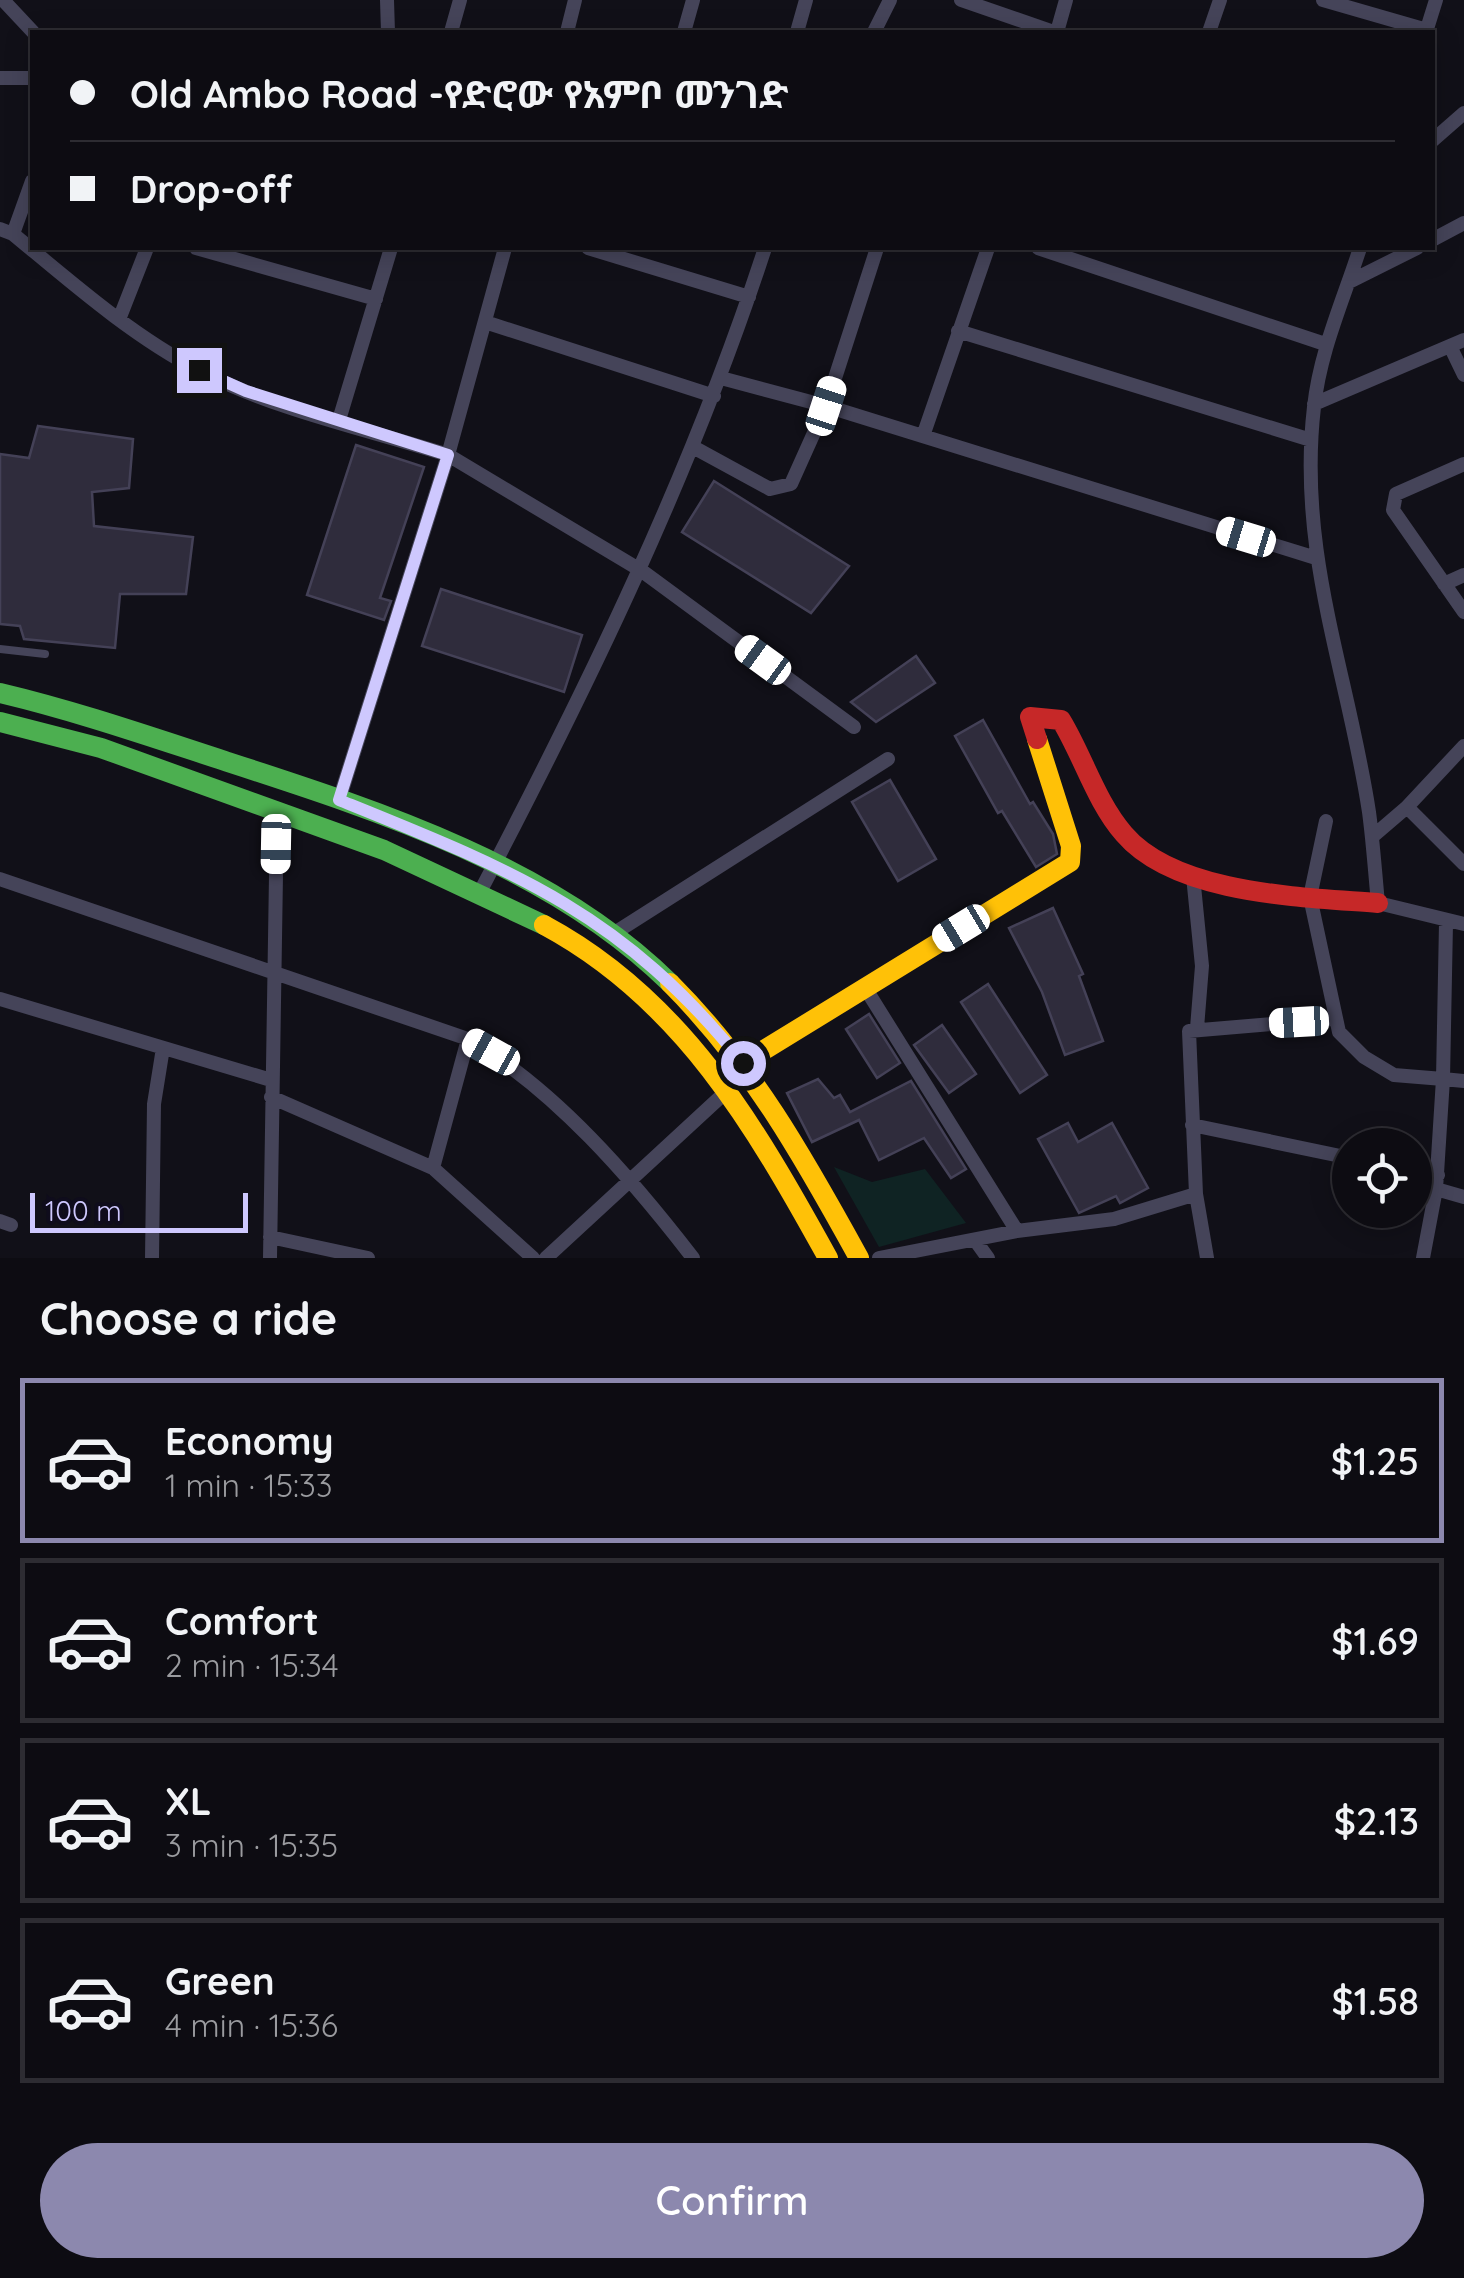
<!DOCTYPE html>
<meta charset="utf-8">
<style>
:root{--surface:#0d0c12;--page:#1b1a20;--text:#f1f3f6;--muted:#9a9b9f;--line:#2d2c32;--accent:#8c88ae}
body{margin:0;font-family:Quicksand,"Noto Sans Ethiopic",sans-serif;background:var(--page);color:var(--text);height:100vh;display:flex;flex-direction:column;font-size:38px;white-space:nowrap}
*{box-sizing:border-box;margin:0}
p{font-size:32px;color:var(--muted)}
.icon{flex:none;width:55px;height:55px;fill:none;stroke:currentColor;stroke-width:2;stroke-linecap:round;stroke-linejoin:round}
.map{position:relative;height:1258px;overflow:hidden}
.side{display:flex;flex-direction:column;background:var(--surface);flex:1}
.side>*{flex:none}
.guide{position:absolute;left:30px;top:30px;width:1405px;height:220px;border-radius:0px;box-shadow:0 5px 25px #0003,0 0 0 2px var(--line);display:grid;align-content:center;height:220px;padding:0 40px;background:var(--surface)}
.tools{position:absolute;left:1332px;top:1128px;display:grid;gap:20px}
.tools a{display:grid;place-items:center;width:100px;height:100px;border-radius:50%;background:var(--surface);box-shadow:0 5px 25px #0003,0 0 0 2px var(--line);font-size:50px}
.scale{position:absolute;left:30px;bottom:25px;width:218px;box-sizing:border-box;padding-left:10px;border:5px solid #cec8fe;border-top:0;font-size:28px;line-height:35px;white-space:nowrap;color:#cec8fe;-webkit-text-stroke:8px #0f0c1c;paint-order:stroke}
.end{position:absolute;width:45px;height:45px;margin:-22px;border:12px solid #cec8fe;background:#111;box-shadow:0 0 0 5px #111}
.from{border-radius:50%}
.car{position:absolute;width:30px;height:60px;margin:-30px -15px;border-radius:12px;box-shadow:0 0 8px 2px #0007;background:linear-gradient(#fff 24%,#345 0 40%,#fff 0 76%,#345 0 86%,#fff 0)}
.guide b{display:flex;align-items:center;gap:35px;height:95px;font-size:38px}
.guide b+b{border-top:2px solid var(--line)}
.guide i{width:25px;height:25px;background:var(--text)}
ul{padding:0;list-style:none}
li{display:flex;align-items:center;gap:30px;height:165px;margin:0 20px 15px;padding:0 20px;border:5px solid var(--line);border-radius:0px}
li div{flex:1}
li b{display:block;font-size:38px}
li em{font-style:normal;font-weight:600}
li.on{border-color:var(--accent)}
li>.icon{width:90px;height:90px;stroke-width:1.5}
h2{padding:0 40px;font-size:45px;line-height:120px}
.primary-button{display:flex;gap:20px;margin-top:auto;padding:20px 40px}
.primary-button a{flex:1;height:115px;border-radius:60px;background:var(--accent);color:#fff;font-size:40px;font-weight:600;line-height:115px;text-align:center}
.map>svg:first-child{display:block}
.green{fill:#0f2323}
.building{fill:#2f2c3c;stroke:#444157;stroke-width:2.5}
.lines{fill:none;stroke-linecap:round;stroke-linejoin:round}
.lane{stroke:#454459;stroke-width:8}
.street{stroke:#454459;stroke-width:14}
.fast{stroke:#4caf50;stroke-width:20}
.slow{stroke:#ffc107;stroke-width:20}
.jam{stroke:#c62828;stroke-width:20}
.route{stroke:#cec8fe;stroke-width:12}
</style>
<div class="map">
<svg width="1464" height="1258" viewBox="0 0 1464 1258">
<rect width="100%" height="100%" fill="#111018"/>
<path class="green" d="M834,1167L872,1182L925,1169L966,1223L879,1247Z"/>
<path class="building" d="M38,426L133,439L129,488L92,492L94,526L193,537L186,594H120L115,648L24,639L20,626L0,624V454L29,458Z
M356,445L424,467L380,598L391,601L384,620L307,595Z
M714,481L849,566L811,613L682,532Z
M441,589L582,635L564,692L422,646Z
M916,656L935,683L876,722L851,702Z
M983,720L1030,804L1033,802L1053,834L1057,854L1036,867L1002,811L998,813L955,736Z
M890,780L936,859L898,881L852,802Z
M1053,908L1083,974L1079,976L1103,1041L1065,1055L1042,992L1009,928Z
M988,984L1047,1075L1020,1093L961,1002Z
M869,1014L900,1063L877,1078L846,1029Z
M942,1025L976,1074L949,1093L914,1045Z
M818,1079L834,1098L840,1095L850,1112L911,1081L966,1169L951,1178L924,1138L879,1160L859,1120L812,1142L787,1093Z
M1068,1123L1078,1142L1112,1123L1148,1188L1120,1203L1116,1196L1079,1213L1038,1139Z"/>
<g class="lines">
<path class="lane" d="M0,649L45,654"/>
<path class="street" d="M3,0L33,32
M387,0L388,32
M961,0L1054,32
M1323,0L1427,30
M451,32L460,0
M567,32L575,0
M684,32L693,0
M797,32L806,0
M874,32L890,0
M1057,32L1066,0
M1209,32L1220,0
M1426,32L1436,0
M0,78H32
M1432,141L1464,113
M0,229L13,234L32,181
M13,234C71,282 132,336 200,371C276,410 366,429 448,455L339,800
M1432,240L1464,223
M196,248L376,299
M505,248L448,455L642,571L854,727
M588,248L749,297
M877,248L826,406L1316,558
M1038,248L1325,344
M1360,248C1343,301 1320,351 1314,407C1297,552 1348,673 1369,812C1373,842 1375,872 1378,903L1464,924
M1349,282L1417,248
M120,317L147,248
M485,322L714,396
M958,331L1311,440
M1450,346L1464,375
M1314,404L1464,340
M339,420L391,248
M923,436L988,248
M693,447L770,489L791,484L826,406L721,378
M1464,464L1396,494L1393,510L1464,612
M1444,584L1464,575
M1464,746L1407,807L1464,864
M1326,821L1310,897L1339,1032L1364,1057L1394,1075L1443,1079L1436,1189L1464,1197
M1372,837L1407,807
M1193,876L1202,966L1197,1028
M0,879L468,1039C555,1089 632,1179 693,1258
M481,890C590,682 692,472 765,248
M1446,923L1443,1079L1464,1081
M613,934L888,759
M864,986L1017,1231
M0,999L271,1080
M271,1097L433,1168L533,1258
M1192,1125L1350,1158
M433,1168L468,1039
M1415,1171L1438,1175
M0,1221L11,1225
M270,1237L368,1258
M975,1240L988,1258
M152,1258L154,1104L163,1048
M270,1258L277,811
M546,1258L728,1090
M879,1258L1017,1231L1114,1219L1196,1194
M1207,1258L1196,1194L1189,1031L1333,1019
M1423,1258L1436,1189"/>
<path class="fast" d="M0,693C76,711 151,737 225,761C379,811 553,867 670,983
M0,722L101,748L384,850L544,925"/>
<path class="slow" d="M544,925C682,999 755,1126 828,1258
M670,983C752,1065 804,1158 859,1258
M743,1063L1070,862L1071,846L1037,739"/>
<path class="jam" d="M1037,739L1030,717L1061,720C1083,756 1096,802 1124,834C1176,895 1304,897 1378,903"/>
</g>
<g class="lines">
<path class="route" d="M199,370L246,391L448,455L339,800C512,870 622,912 743,1063"/>
</g>
</svg>
<div class="tools">
<a><svg class="icon" aria-label="locate" viewBox="0 0 24 24"><circle cx="12" cy="12" r="6"/><path d="M12 2v4M12 18v4M2 12h4M18 12h4"/></svg></a>
</div>
<div class="scale">100 m</div>
<i class="end from" style="left:743px;top:1063px"></i>
<i class="end" style="left:199px;top:370px"></i>
<i class="car" style="left:826px;top:406px;rotate:18deg"></i>
<i class="car" style="left:1246px;top:537px;rotate:287deg"></i>
<i class="car" style="left:763px;top:660px;rotate:306deg"></i>
<i class="car" style="left:276px;top:844px;rotate:181deg"></i>
<i class="car" style="left:961px;top:928px;rotate:239deg"></i>
<i class="car" style="left:1299px;top:1022px;rotate:267deg"></i>
<i class="car" style="left:491px;top:1052px;rotate:299deg"></i>
<div class="guide">
<b><i class="from"></i>Old Ambo Road -የድሮው የአምቦ መንገድ</b>
<b><i></i>Drop-off</b>
</div>
</div>
<section class="side">
<h2>Choose a ride</h2>
<ul>
<li class="on"><svg class="icon" aria-label="car" viewBox="0 0 24 24"><path d="M5 17H2v-5l4-1 3-4h7l3 4 3 1v5h-3M9 17h6M6 11h13"/><circle cx="7" cy="17" r="2"/><circle cx="17" cy="17" r="2"/></svg><div><b>Economy</b><p>1 min · 15:33</p></div><em>$1.25</em></li>
<li><svg class="icon" aria-label="car" viewBox="0 0 24 24"><path d="M5 17H2v-5l4-1 3-4h7l3 4 3 1v5h-3M9 17h6M6 11h13"/><circle cx="7" cy="17" r="2"/><circle cx="17" cy="17" r="2"/></svg><div><b>Comfort</b><p>2 min · 15:34</p></div><em>$1.69</em></li>
<li><svg class="icon" aria-label="car" viewBox="0 0 24 24"><path d="M5 17H2v-5l4-1 3-4h7l3 4 3 1v5h-3M9 17h6M6 11h13"/><circle cx="7" cy="17" r="2"/><circle cx="17" cy="17" r="2"/></svg><div><b>XL</b><p>3 min · 15:35</p></div><em>$2.13</em></li>
<li><svg class="icon" aria-label="car" viewBox="0 0 24 24"><path d="M5 17H2v-5l4-1 3-4h7l3 4 3 1v5h-3M9 17h6M6 11h13"/><circle cx="7" cy="17" r="2"/><circle cx="17" cy="17" r="2"/></svg><div><b>Green</b><p>4 min · 15:36</p></div><em>$1.58</em></li>
</ul>
<div class="primary-button"><a>Confirm</a></div>
</section>
